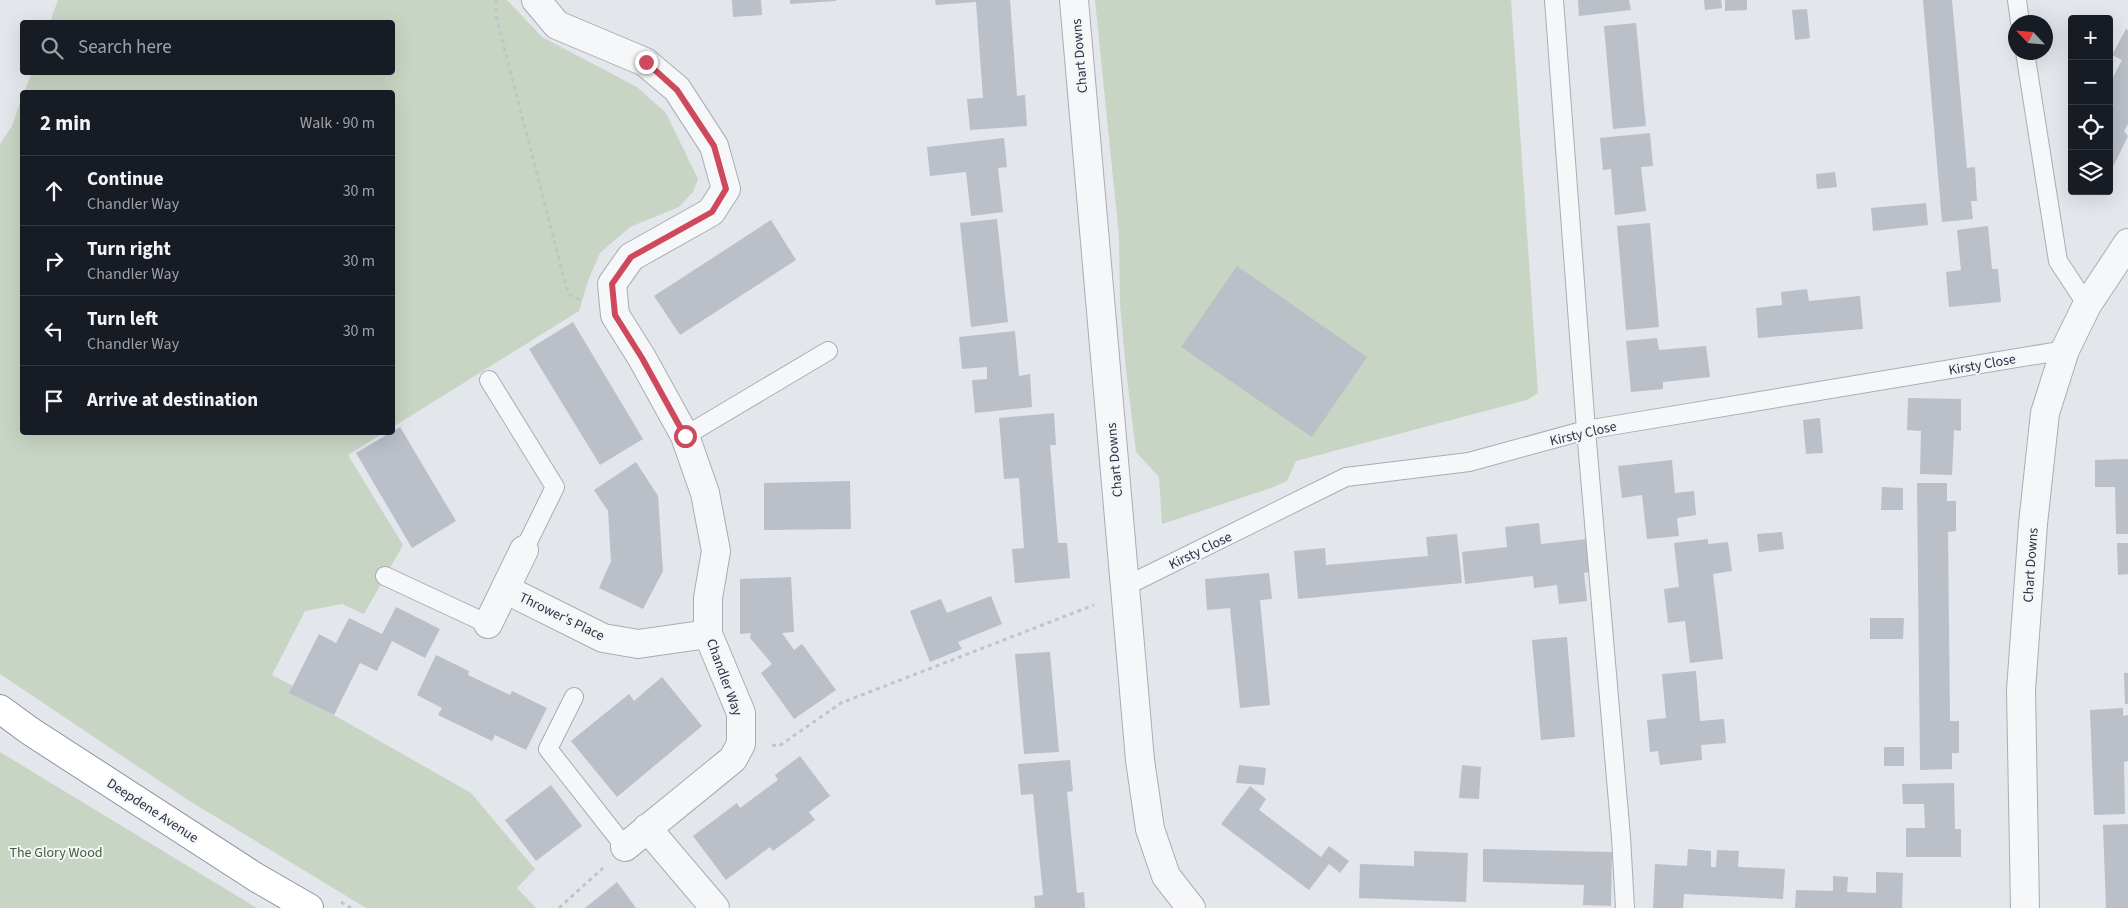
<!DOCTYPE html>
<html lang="en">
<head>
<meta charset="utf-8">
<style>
  body { margin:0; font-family:"Source Sans 3",sans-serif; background:#242831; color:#f1f3f6 }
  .controls { position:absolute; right:15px; top:15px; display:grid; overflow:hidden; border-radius:5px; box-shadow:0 5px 20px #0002 }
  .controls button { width:45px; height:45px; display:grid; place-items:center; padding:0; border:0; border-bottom:1px solid #363941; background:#171b24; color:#f1f3f6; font:25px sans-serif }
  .compass { position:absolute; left:2008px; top:15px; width:45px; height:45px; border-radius:50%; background:#171b24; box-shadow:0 5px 20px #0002; rotate:296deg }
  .stop { position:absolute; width:15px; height:15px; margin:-11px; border:4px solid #cf495c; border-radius:50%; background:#fff }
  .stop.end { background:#cf495c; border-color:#fff; box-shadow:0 1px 5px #0008 }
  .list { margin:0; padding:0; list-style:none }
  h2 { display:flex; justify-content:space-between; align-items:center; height:65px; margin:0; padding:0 20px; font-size:21px }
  h2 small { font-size:16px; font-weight:400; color:#9ea1a6 }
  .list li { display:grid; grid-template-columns:32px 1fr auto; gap:15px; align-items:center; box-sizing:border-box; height:70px; padding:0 20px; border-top:1px solid #363941 }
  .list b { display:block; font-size:19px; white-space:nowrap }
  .list p { margin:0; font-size:16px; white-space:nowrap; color:#9ea1a6 }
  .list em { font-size:16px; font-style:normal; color:#9ea1a6 }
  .icon { flex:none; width:28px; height:28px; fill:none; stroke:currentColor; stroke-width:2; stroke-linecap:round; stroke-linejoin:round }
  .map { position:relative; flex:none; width:2128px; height:908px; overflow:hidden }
  .search { position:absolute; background:#171b24; box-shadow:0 5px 20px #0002; left:20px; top:20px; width:375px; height:55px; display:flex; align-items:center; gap:12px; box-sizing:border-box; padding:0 18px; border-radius:5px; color:#9ea1a6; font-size:19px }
  .panel { position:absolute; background:#171b24; box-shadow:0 5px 20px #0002; left:20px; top:90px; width:375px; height:345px; border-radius:5px }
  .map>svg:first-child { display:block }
  .green { fill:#c8d5c4 }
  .building { fill:#babfc8 }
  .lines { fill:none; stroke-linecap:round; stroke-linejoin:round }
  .service-casing { stroke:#a8adb5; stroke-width:20 }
  .minor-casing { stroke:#a8adb5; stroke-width:30 }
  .trunk-casing { stroke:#8a93a2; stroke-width:30 }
  .path { stroke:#c1c4ca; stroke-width:3; stroke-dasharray:4 4; stroke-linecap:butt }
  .service { stroke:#f6f7f9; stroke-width:18 }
  .minor { stroke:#f6f7f9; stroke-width:28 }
  .trunk { stroke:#fff; stroke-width:28 }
  .route { stroke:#cf495c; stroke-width:6 }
  .labels { text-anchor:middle; stroke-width:4; stroke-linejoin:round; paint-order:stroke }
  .street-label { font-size:14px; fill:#2a3343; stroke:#f3f5f8 }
  .park-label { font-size:14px; fill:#3f5f38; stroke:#f3f5f8 }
</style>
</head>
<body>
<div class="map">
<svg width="2128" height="908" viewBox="0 0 2128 908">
  <rect width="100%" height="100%" fill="#e3e6eb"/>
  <path class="green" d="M58 0H507L542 37 637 87 666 113 698 179 693 192 679 207 630 227 600 253 588 281 579 311 393 427 392 92H24L32 73 392 72V22H50Z
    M1095 0H1511L1538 393 1527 400 1296 461 1287 481 1271 488 1162 524 1159 477 1136 452 1126 370 1120 305 1119 237Z
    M22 97V432L383 433 348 455 403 545 364 614 342 604 305 611 272 675 293 686 290 693 334 715 471 793 535 869 517 888 536 908H366L188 800 0 674V144L12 126Z
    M0 752 257 908H0Z"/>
  <path class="building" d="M732 0H761L762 15 733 17Z
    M790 0H836V1L790 4Z
    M935 0H1010L1017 96 1025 95 1027 126 970 130 967 99 983 98 976 2 936 5Z
    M1578 0H1629L1631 10 1579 16Z
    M1704 0H1721L1722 8 1705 10Z
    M1725 0H1747V10L1725 11Z
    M1923 0H1952L1967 168 1975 167 1977 201H1971L1973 219 1942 222Z
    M1807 9 1810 38 1795 40 1792 10Z
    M1636 23 1646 126 1613 129 1604 26Z
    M2126 29 2128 30V124L2124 131 2128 136 2114 165 2109 163V85L2122 60 2112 55Z
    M1650 133 1653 166 1641 167 1646 211 1615 215 1611 169 1603 170 1600 138Z
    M1004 138 1007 167 998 168 1003 212 971 216 966 172 930 176 927 147Z
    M1835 172 1837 187 1817 189 1816 174Z
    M1926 203 1928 225 1873 231 1871 208Z
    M997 219 1008 322 971 327 960 223Z
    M771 220 796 260 680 335 654 296Z
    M1650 223 1659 327 1626 330 1617 226Z
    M1988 226 1992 269H1998L2001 302 1949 307 1946 272 1961 270 1957 230Z
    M1237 266 1367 357 1312 437 1181 347Z
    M1807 289 1809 301 1860 296 1863 329 1758 338 1756 308 1782 305 1781 292Z
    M573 322 643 439 600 465 529 349Z
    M1015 331 1019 376 1030 374 1032 407 975 413 972 380 987 379V367L962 369 959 337Z
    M1657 338 1659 350 1706 346 1710 377 1663 382V389L1631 392 1626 341Z
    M1908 398 1961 399V431L1954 430 1952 475 1920 474 1921 431 1907 430Z
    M1054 413 1056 445H1050L1058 543H1067L1070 578 1015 583 1012 549 1024 548 1019 478 1004 479 999 418Z
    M1820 418 1823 453 1806 454 1803 420Z
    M400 427 456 521 412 548 356 453Z
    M2128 459V534H2116L2115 487H2095V460Z
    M1672 460 1675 493 1694 491 1696 515 1677 518 1679 536 1647 539 1642 495 1622 498 1618 466Z
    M636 462 658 496 663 571 643 609 599 588 611 561 608 511 594 490Z
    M850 481 851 529 764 530V483Z
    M1917 483H1947V501H1956V531L1948 532 1950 721H1959V753H1952V769L1920 770Z
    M1882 487 1903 488V510H1881Z
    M1539 523 1541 544 1587 539 1591 571 1584 573 1587 601 1559 604 1557 585 1534 588 1533 576 1465 584 1462 552 1507 547 1505 527Z
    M1782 532 1784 549 1759 552 1757 534Z
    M1457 534 1462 583 1298 599 1294 551 1325 548 1326 565 1428 556 1426 537Z
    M1708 539V544L1728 542 1732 571 1713 574 1723 659 1690 663 1685 621 1668 623 1664 589 1679 587 1674 543Z
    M2117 543H2128V574L2118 575Z
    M1269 573 1272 599 1260 600 1270 705 1240 708 1230 608 1207 610 1205 579Z
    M791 577 794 632 782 633 794 650 802 644 836 690 794 719 761 673 772 664 750 638 751 633 740 634V579Z
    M991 596 1002 624 958 642 962 649 930 662 910 611 941 599 947 613Z
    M396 607 440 629 425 658 392 641 377 671 360 663 334 715 289 693 319 634 336 643 349 618 382 634Z
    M1870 618H1904L1903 639H1870Z
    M1567 637 1575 737 1541 740 1532 640Z
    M1050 652 1059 752 1024 754 1015 654Z
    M436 655 469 671 468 675 510 695 512 691 547 708 526 750 495 735 492 741 438 715 442 708 417 695Z
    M1696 671 1700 721 1724 719 1726 743 1701 745 1702 760 1660 765 1658 751 1650 752 1647 720 1666 718 1662 674Z
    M2124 673H2128V704H2125Z
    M662 677 702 726 617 797 571 741 629 694 634 701Z
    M2123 708V716L2128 715V761L2124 762 2125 814 2094 815 2090 710Z
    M1884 747H1904V766H1884Z
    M800 756 830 796 809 812 815 820 773 851 770 847 726 880 693 836 737 803 740 808 778 780 775 775Z
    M1070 760 1073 791 1067 792 1077 893 1084 892 1085 908H1035L1034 896 1043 895 1033 794 1021 795 1018 764Z
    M1239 765 1266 768 1264 785 1236 783Z
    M1462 765 1481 767 1479 799 1459 798Z
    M1954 783 1955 829H1961V857H1906V828H1925L1924 804H1903L1902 784Z
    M551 785 582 826 536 861 505 820Z
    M1250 786 1266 799 1259 810 1321 857 1329 846 1349 861 1340 873 1329 864 1309 890 1221 824Z
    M2128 824V908H2106L2103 825Z
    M1483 849 1612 852 1611 906 1583 905 1584 885 1483 882Z
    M1688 849 1711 851V867H1716L1717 850 1739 851 1738 867 1785 869 1783 899 1684 894 1683 908H1653L1655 864 1687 866Z
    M1414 851 1468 853 1466 902 1359 898 1360 864 1414 866Z
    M1876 872 1903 873 1902 908H1795L1796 890 1833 891V876L1848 877 1847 892 1876 893Z
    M617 882 636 908H585Z"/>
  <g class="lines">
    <defs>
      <path id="service" d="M1554 0 1586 430 1621 837 1625 908
        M2017 0 2020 22
        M2025 52 2058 261 2087 305
        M489 380 555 487 524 550
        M685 436 828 351
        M385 576 488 624
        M1124 587 1346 477 1469 462 1586 430 2065 350
        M574 697 548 749 625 847"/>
      <path id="minor" d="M536 0 557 25 645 62 677 89 714 146 726 189 711 212 631 257 612 284 615 315 642 358 685 436 705 493 716 551 708 598V634L741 713V744L733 759 625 847
        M1074 0 1140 760 1150 829 1166 876 1191 908
        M505 589 524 550
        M488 624 505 589 603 638 638 644 708 634
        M647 828 715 908
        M2025 908 2021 690 2033 524 2045 413 2065 350 2087 305 2128 243"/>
      <path id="trunk" d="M0 709 30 731 257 878 309 908"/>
    </defs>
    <use href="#service" class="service-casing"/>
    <use href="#minor" class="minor-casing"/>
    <use href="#trunk" class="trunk-casing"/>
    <path class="path" d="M496 0V16L568 294 583 301
      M772 745 779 746 841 703 1094 605
      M341 902 351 908
      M559 908 603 868"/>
    <use href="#service" class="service"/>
    <use href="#minor" class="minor"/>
    <use href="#trunk" class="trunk"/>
  </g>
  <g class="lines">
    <path class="route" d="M646 62 677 90 714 146 726 189 712 212 631 257 612 284 615 315 642 358 685 436"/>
  </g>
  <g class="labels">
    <g class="street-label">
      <text transform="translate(1079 56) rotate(-95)" y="5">Chart Downs</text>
      <text transform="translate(1982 364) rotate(-10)" y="5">Kirsty Close</text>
      <text transform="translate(1583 433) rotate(-13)" y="5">Kirsty Close</text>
      <text transform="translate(1114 460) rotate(-95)" y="5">Chart Downs</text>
      <text transform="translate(1200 550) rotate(-26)" y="5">Kirsty Close</text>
      <text transform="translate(2030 565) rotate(-86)" y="5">Chart Downs</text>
      <text transform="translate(562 616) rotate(26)" y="5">Thrower's Place</text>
      <text transform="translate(725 677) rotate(70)" y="5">Chandler Way</text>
      <text transform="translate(153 810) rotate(33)" y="5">Deepdene Avenue</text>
    </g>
    <g class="park-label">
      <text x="56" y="857">The Glory Wood</text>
    </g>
  </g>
</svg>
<div class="controls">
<button>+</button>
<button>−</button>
<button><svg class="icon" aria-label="locate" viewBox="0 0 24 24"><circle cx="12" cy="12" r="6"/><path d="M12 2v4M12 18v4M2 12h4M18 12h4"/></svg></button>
<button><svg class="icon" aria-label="layers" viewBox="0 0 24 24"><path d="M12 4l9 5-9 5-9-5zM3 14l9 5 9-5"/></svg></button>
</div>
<svg class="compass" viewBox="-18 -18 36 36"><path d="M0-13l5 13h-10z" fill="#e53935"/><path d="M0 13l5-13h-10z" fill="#9ea1a6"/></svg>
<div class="stop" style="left:685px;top:436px"></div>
<div class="stop end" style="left:646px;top:62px"></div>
<div class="search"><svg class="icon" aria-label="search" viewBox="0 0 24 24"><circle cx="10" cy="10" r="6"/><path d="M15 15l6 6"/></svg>Search here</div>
<section class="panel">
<h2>2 min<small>Walk · 90 m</small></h2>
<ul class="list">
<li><svg class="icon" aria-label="ahead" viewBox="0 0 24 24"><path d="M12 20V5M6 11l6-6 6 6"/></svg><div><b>Continue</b><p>Chandler Way</p></div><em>30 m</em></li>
<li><svg class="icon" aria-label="right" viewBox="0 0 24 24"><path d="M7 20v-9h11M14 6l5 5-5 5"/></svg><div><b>Turn right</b><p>Chandler Way</p></div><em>30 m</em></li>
<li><svg class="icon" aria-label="left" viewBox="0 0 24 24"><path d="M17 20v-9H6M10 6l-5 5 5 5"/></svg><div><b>Turn left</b><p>Chandler Way</p></div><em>30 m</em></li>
<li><svg class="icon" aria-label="arrive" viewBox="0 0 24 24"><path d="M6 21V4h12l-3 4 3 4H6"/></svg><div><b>Arrive at destination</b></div></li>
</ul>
</section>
</div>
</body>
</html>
